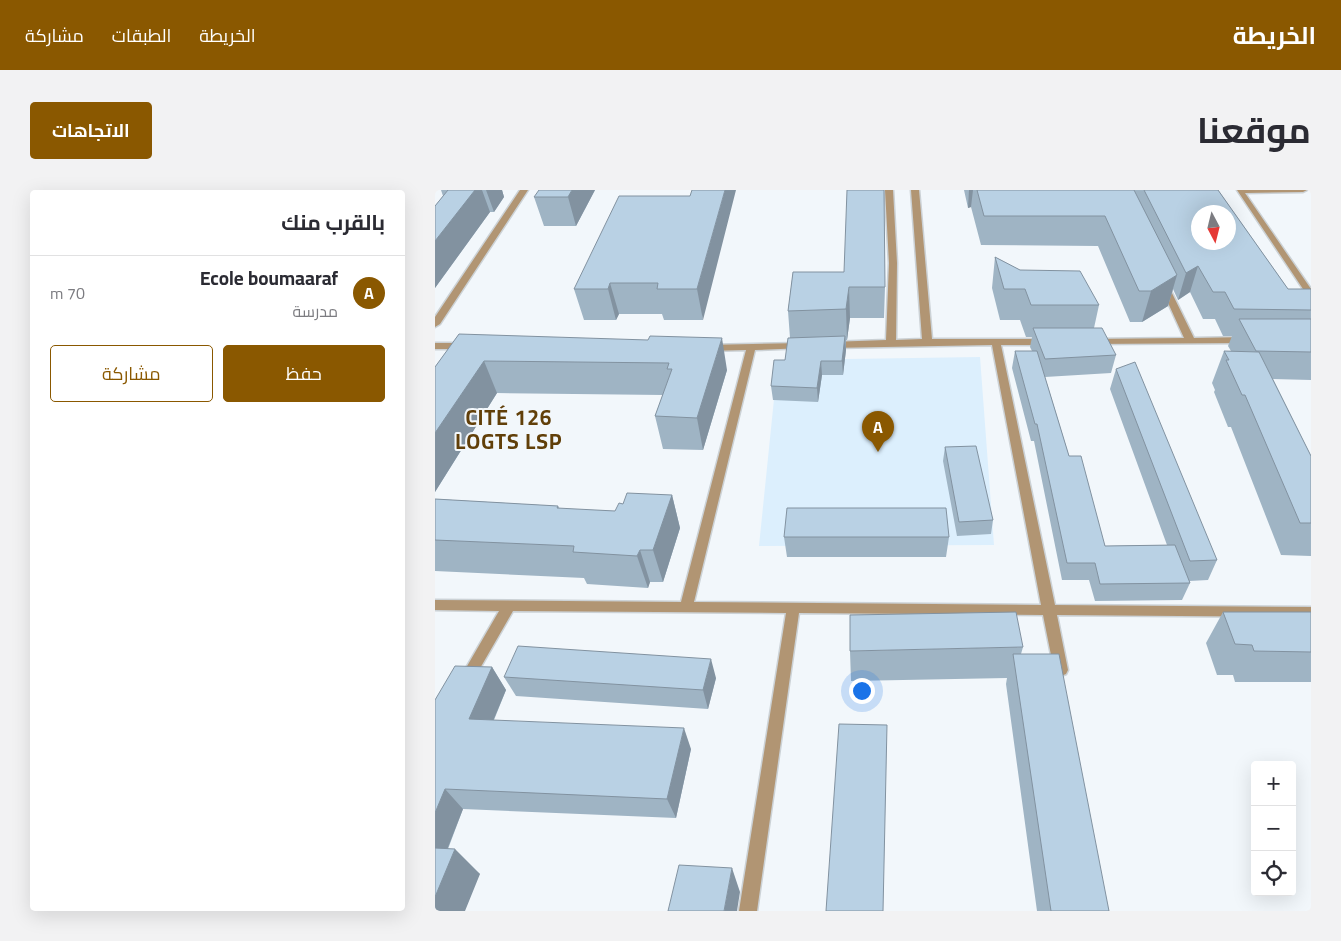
<!DOCTYPE html>
<html lang="ar">
<head>
<meta charset="utf-8">
<style>
  body { margin:0; font-family:Georgia,Cairo,serif; background:#f2f2f3; color:#2b2b33; direction:rtl }
  .controls { position:absolute; right:15px; bottom:15px; display:grid; overflow:hidden; border-radius:5px; box-shadow:0 5px 20px #0002 }
  .controls button { width:45px; height:45px; display:grid; place-items:center; padding:0; border:0; border-bottom:1px solid #e1e1e2; background:#fff; color:#2b2b33; font:25px sans-serif }
  .compass { position:absolute; left:756px; top:15px; width:45px; height:45px; border-radius:50%; background:#fff; box-shadow:0 5px 20px #0002; rotate:173deg }
  .you { position:absolute; left:426px; top:500px; width:18px; height:18px; margin:-12px; border:4px solid #fff; border-radius:50%; background:#1a73e8; box-shadow:0 0 0 8px #1a73e833 }
  .badge { display:grid; place-items:center; width:32px; height:32px; border-radius:50%; background:#8a5800; color:#fff; font-size:16px; font-weight:700 }
  .pin { position:absolute; translate:-50% -41px; filter:drop-shadow(0 1px 2px #0008) }
  .pin::after { content:''; position:absolute; top:26px; width:18px; height:15px; background:inherit; clip-path:polygon(0 0,100% 0,50% 100%) }
  .list { margin:0; padding:0; list-style:none }
  h2 { display:flex; justify-content:space-between; align-items:center; height:65px; margin:0; padding:0 20px; font-size:21px }
  h2 small { font-size:16px; font-weight:400; color:#7c7c81 }
  .list li { display:grid; grid-template-columns:32px 1fr auto; gap:15px; align-items:center; box-sizing:border-box; height:75px; padding:0 20px; border-top:1px solid #e1e1e2 }
  .list b { display:block; font-size:19px; white-space:nowrap }
  .list p { margin:0; font-size:16px; white-space:nowrap; color:#7c7c81 }
  .list em { font-size:16px; font-style:normal; color:#7c7c81 }
  .actions { display:flex; gap:10px; padding:15px 20px }
  .actions a { flex:1; padding:11px 0; border:1px solid #8a5800; border-radius:5px; text-align:center; font-size:18px; color:#8a5800 }
  .actions .main { background:#8a5800; color:#fff }
  .icon { flex:none; width:28px; height:28px; fill:none; stroke:currentColor; stroke-width:2; stroke-linecap:round; stroke-linejoin:round }
  .map { position:relative; flex:none; width:876px; height:721px; overflow:hidden; direction:ltr; border-radius:5px }
  header { display:flex; align-items:center; gap:30px; box-sizing:border-box; height:70px; padding:0 25px; background:#8a5800; color:#fff }
  header strong { font-size:24px }
  nav { display:flex; gap:28px; margin-inline-start:auto; font-size:18px }
  .intro { display:flex; align-items:center; justify-content:space-between; box-sizing:border-box; height:120px; padding:0 30px }
  h1 { margin:0; font-size:35px }
  .button { padding:12px 22px; border-radius:5px; background:#8a5800; color:#fff; font-size:18px; font-weight:700 }
  main { display:flex; gap:30px; padding:0 30px }
  aside { flex:1; background:#fff; border-radius:5px; box-shadow:0 5px 20px #0002 }
  .map>svg:first-child { display:block }
  .built { fill:#dceffd }
  .lines { fill:none; stroke-linecap:round; stroke-linejoin:round }
  .minor-casing { stroke:#ccd2d6; stroke-width:3 }
  .minor { fill:#b19573; fill-rule:evenodd }
  .wall { fill:#9fb4c4 }
  .shaded-wall { fill:#8292a0 }
  .building { fill:#b9d1e4; stroke:#8292a0; fill-rule:evenodd }
  .labels { text-anchor:middle; stroke-width:4; stroke-linejoin:round; paint-order:stroke }
  .district-label { font-size:21px; font-weight:bold; letter-spacing:1px; fill:#613f09; stroke:#f2f7fb }
</style>
</head>
<body>
<header>
<strong>الخريطة</strong>
<nav><a>الخريطة</a><a>الطبقات</a><a>مشاركة</a></nav>
</header>
<div class="intro"><h1>موقعنا</h1><a class="button">الاتجاهات</a></div>
<main>
<div class="map">
<svg width="876" height="721" viewBox="0 0 876 721">
  <rect width="100%" height="100%" fill="#f2f7fb"/>
  <path class="built" d="M545 167 559 355 324 356 343 170Z"/>
  <g class="lines">
    <defs>
      <path id="minor" d="M85 0H93L5 134 0 137V127Z
        M450 0H458L462 73 461 150 487 149 476 0H484L497 149H612L617 152 612 155H566L620 415 876 417V427L622 425 633 480 631 484 626 486 621 484 619 480 608 425 364 423 322 721H304L351 423 78 421 36 494 31 496 26 494 24 490 64 421 0 420V410L246 412 311 160 272 161 267 158 272 155 367 153 372 156 370 158 320 160 259 412 606 415 557 155 395 158 390 155 395 152 451 150 454 73Z
        M802 0H872L868 2 810 3 876 99V108L872 105Z
        M728 90 732 93 759 148 812 147 817 150 812 153 654 154 652 152 657 149 749 148 724 93Z
        M0 153H32L37 156 32 159H0Z"/>
    </defs>
    <use href="#minor" class="minor-casing"/>
    <use href="#minor" class="minor"/>
  </g>
  <path class="wall" d="M6 0H67L69 7 59 22H55L0 98V16L8 6Z
    M160 0 141 36H109L99 7Z
    M529 0H783L853 99H876V190L838 189 876 266V366L846 365 796 237H793L779 202 780 200 777 193 789 161H796L793 156 797 146H788L780 129H768L755 102 743 110 738 99 733 116 707 132H695L663 56 546 55 536 17 533 18Z
    M255 6 268 130H229L227 124H184L181 130H149L139 99Z
    M560 67 585 80 664 115 659 138 681 165 676 183 610 187 634 266 670 356 732 355 675 199 681 179 782 370 773 390 754 391 755 393 747 410 660 411 654 390H627L599 251H596L577 178 580 161H597L595 157 597 147H591L585 130H565L557 98Z
    M358 82 450 97 449 128H415L412 150H411V160L408 185H387L383 212 338 210 336 196 350 170 355 148 353 121Z
    M24 144 292 180 268 260 228 259 220 226 228 205 62 203 0 302V177Z
    M510 257 558 330 556 344 522 346 508 271Z
    M237 305 245 338 228 392H215L213 398 152 394 149 388 0 381V309L123 316 125 319 180 321 188 314Z
    M349 347H514L511 367H352Z
    M788 422H876V492H800L798 485H782L771 453Z
    M588 457 586 464 674 721H602L571 494 572 488 416 491 415 461Z
    M57 477 71 500 59 530 256 559 241 628 28 619 13 659 45 684 0 721V510Z
    M69 487 281 488 273 519 81 506Z"/>
  <path class="shaded-wall" d="M40 0H47L55 22 0 98V51Z
    M51 0H67L69 7 59 22Z
    M137 0H160L141 36 133 7Z
    M290 0H301L268 130 262 99Z
    M534 0H538L536 17 533 18Z
    M763 76 755 102 743 110 751 83Z
    M742 85 733 116 707 132 716 101Z
    M175 93 184 124 181 130 173 99Z
    M414 97 415 128 412 150 411 119Z
    M410 146 411 160 408 185 407 171Z
    M287 148 292 180 268 260 262 228Z
    M49 171 62 203 0 302V243Z
    M386 171 387 185 383 212 382 198Z
    M237 305 245 338 228 392 218 360Z
    M205 360 215 392 213 398 202 366Z
    M276 469 281 488 273 519 268 500Z
    M57 477 71 500 50 550 34 529Z
    M249 538 256 559 241 628 232 609Z
    M10 599 28 619 6 675 0 669V623Z
    M20 659 45 684 30 721H0V707Z
    M297 678 305 702 302 721H289Z"/>
  <path class="building" d="M13 0H40L0 51V16Z
    M104 0H137L133 7H99Z
    M257 0H290L262 99H222L223 93H175L173 99H139L184 6H255Z
    M412 0H449L450 97H414L411 119 353 121 358 82H409Z
    M542 0H699L742 85 716 101H704L670 26H549Z
    M709 0H783L853 99H876V120L799 119 790 102H778L763 76 751 83ZM764 22H794V52H764Z
    M560 67 585 80 645 81 664 115H596L590 99H569Z
    M804 129H876V162L821 161Z
    M598 138H667L681 165 610 169Z
    M24 144 213 150 215 146 287 148 262 228 220 226 237 179H232L234 173 49 171 0 243V177Z
    M410 146 407 171H386L382 198 336 196 339 170H350L353 148Z
    M580 161H602L634 266H646L670 356 740 355 755 393 665 394 660 373H632L602 234H600Z
    M789 161 824 162 876 266V333H865L810 205H807L791 170H794Z
    M700 172 782 370 755 371 681 179Z
    M541 256 558 330 524 332 510 257Z
    M192 303 237 305 218 360H205L202 366 138 362 139 356 0 350V309L123 316 122 318 180 321 184 313 188 314Z
    M352 318H511L514 347H349Z
    M581 422 588 457 415 461V425Z
    M788 422H876V462L819 461 817 455 800 454Z
    M83 456 276 469 268 500 69 487Z
    M578 464H624L674 721H616Z
    M20 476 57 477 34 529 249 538 232 609 10 599 0 623V510Z
    M404 534 452 535 448 721H391Z
    M0 658 20 659 0 707Z
    M244 675 297 678 289 721H233Z"/>
  <g class="labels">
    <g class="district-label">
      <text x="74" y="235">CITÉ 126<tspan x="74" dy="24">LOGTS LSP</tspan></text>
    </g>
  </g>
</svg>
<div class="controls">
<button>+</button>
<button>−</button>
<button><svg class="icon" aria-label="locate" viewBox="0 0 24 24"><circle cx="12" cy="12" r="6"/><path d="M12 2v4M12 18v4M2 12h4M18 12h4"/></svg></button>
</div>
<svg class="compass" viewBox="-18 -18 36 36"><path d="M0-13l5 13h-10z" fill="#e53935"/><path d="M0 13l5-13h-10z" fill="#7c7c81"/></svg>
<div class="you"></div>
<div class="pin badge" style="left:443px;top:262px">A</div>
</div>
<aside>
<h2>بالقرب منك<small></small></h2>
<ul class="list">
<li><span class="badge">A</span><div><b>Ecole boumaaraf</b><p>مدرسة</p></div><em>70 m</em></li>
</ul>
<div class="actions"><a class="main">حفظ</a><a>مشاركة</a></div>
</aside>
</main>
</body>
</html>
